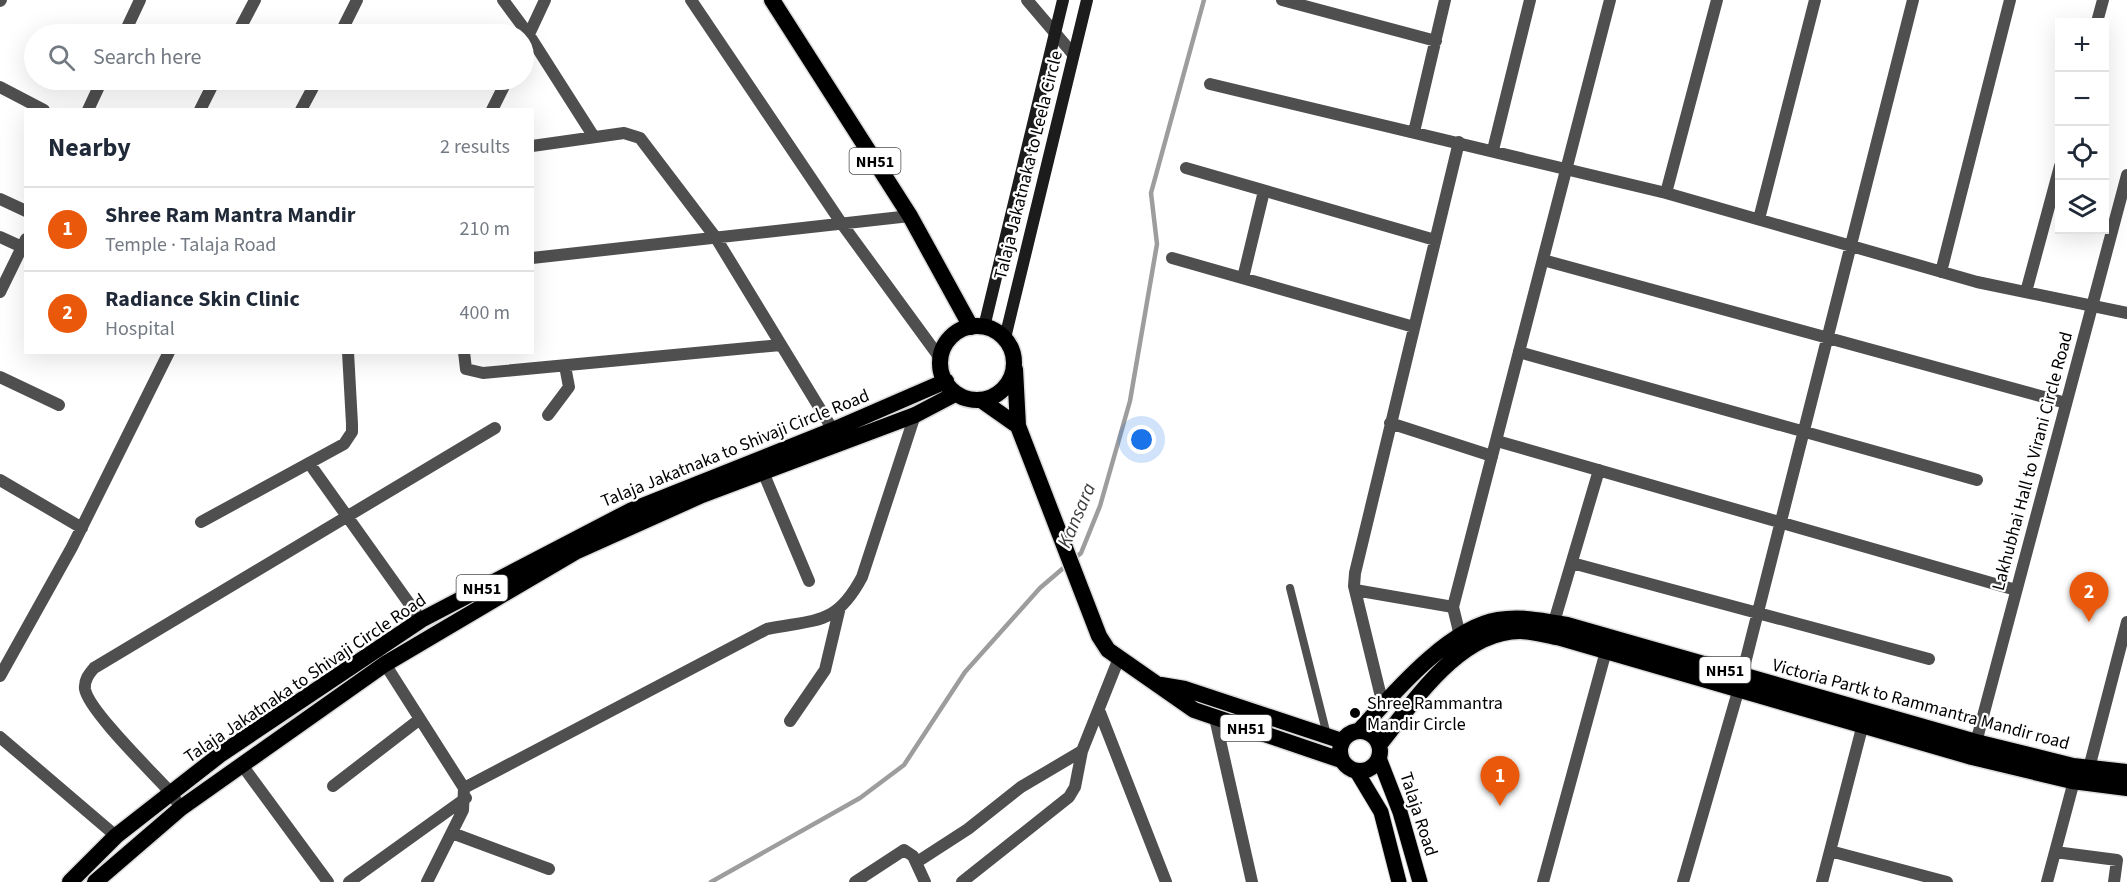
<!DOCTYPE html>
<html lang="en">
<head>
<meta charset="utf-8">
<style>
  body { margin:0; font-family:"Source Sans 3",sans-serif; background:#f2f2f3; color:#1f2937 }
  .controls { position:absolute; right:18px; top:18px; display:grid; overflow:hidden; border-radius:0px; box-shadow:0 6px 24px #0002 }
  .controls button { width:54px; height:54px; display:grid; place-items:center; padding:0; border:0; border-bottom:2px solid #e0e1e3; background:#fff; color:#1f2937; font:30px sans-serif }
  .you { position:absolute; left:1142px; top:440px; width:21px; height:21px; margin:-15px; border:4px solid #fff; border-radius:50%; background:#1a73e8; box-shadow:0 0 0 9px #1a73e833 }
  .badge { display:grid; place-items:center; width:39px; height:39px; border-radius:50%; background:#ea580c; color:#fff; font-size:20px; font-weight:700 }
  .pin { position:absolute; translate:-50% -50px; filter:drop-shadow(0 2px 3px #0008) }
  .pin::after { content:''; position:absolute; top:32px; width:21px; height:18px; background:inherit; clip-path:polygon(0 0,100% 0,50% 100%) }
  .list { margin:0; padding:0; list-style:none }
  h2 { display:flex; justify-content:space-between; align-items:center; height:78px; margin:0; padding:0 24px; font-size:26px }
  h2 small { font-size:20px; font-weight:400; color:#747a83 }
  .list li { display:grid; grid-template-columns:39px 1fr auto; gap:18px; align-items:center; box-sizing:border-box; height:84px; padding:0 24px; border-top:2px solid #e0e1e3 }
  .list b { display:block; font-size:22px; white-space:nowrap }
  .list p { margin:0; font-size:20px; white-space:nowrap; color:#747a83 }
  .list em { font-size:20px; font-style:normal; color:#747a83 }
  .icon { flex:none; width:33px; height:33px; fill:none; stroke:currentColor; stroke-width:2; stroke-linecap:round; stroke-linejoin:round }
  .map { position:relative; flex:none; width:2127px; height:882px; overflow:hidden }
  .search { position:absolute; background:#fff; box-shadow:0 6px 24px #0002; left:24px; top:24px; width:510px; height:66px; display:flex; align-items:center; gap:15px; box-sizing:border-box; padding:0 21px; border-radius:33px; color:#747a83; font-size:22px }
  .panel { position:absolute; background:#fff; box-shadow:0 6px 24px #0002; left:24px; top:108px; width:510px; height:246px; border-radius:0px }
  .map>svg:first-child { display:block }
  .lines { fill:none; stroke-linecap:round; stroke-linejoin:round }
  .stream { stroke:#9d9d9d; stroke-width:4.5 }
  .primary-casing { stroke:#dbdbdb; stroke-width:17 }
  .trunk-casing { stroke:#dbdbdb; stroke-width:19 }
  .service { stroke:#4f4f4f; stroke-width:8 }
  .minor { stroke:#4f4f4f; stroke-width:12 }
  .tertiary { stroke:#4f4f4f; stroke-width:12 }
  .secondary { stroke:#1c1c1c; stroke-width:12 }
  .primary { stroke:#000; stroke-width:15 }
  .trunk { stroke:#000; stroke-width:16 }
  .poi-dot { fill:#000; stroke:#fff; stroke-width:2 }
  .labels { text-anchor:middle; stroke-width:4.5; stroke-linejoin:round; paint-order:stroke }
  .shield { fill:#fff; stroke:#4c4c4c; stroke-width:1.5 }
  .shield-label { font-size:16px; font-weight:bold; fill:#000 }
  .street-label { font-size:18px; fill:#000; stroke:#fff }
  .poi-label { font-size:18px; fill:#000; stroke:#fff; text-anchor:start }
  .water-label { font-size:20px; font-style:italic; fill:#3e3e3e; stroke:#fff }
</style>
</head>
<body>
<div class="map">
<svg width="2127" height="882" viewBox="0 0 2127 882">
  <rect width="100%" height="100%" fill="#fff"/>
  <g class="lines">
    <path class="stream" d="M1074 559 1081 553 1100 506 1130 401 1157 244 1151 193 1204 0
      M711 882 860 798 904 765 965 672 1040 588 1068 564"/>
    <defs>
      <path id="primary" d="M1379 758 1400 812 1420 882
        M1357 772 1381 812 1399 882"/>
      <path id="trunk" d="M772 0 910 216 971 327
        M940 363a37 37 0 1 1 74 0a37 37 0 1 1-74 0Z
        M1015 369 1018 426 1099 636 1108 650 1194 710 1341 760
        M981 400 1018 426
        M1161 685 1185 689 1342 741
        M1340 751a20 20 0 1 1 40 0a20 20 0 1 1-40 0Z
        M1359 731C1392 695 1448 628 1498 620 1522 616 1544 621 1567 625L1976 742 2073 766 2127 772
        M1379 745C1413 703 1459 631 1520 631 1533 631 1548 636 1561 638L1972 757 2072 781 2127 788
        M70 882 116 836 221 754 421 620 630 511 833 430 946 381
        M95 882 181 808 385 664 575 552 702 495 915 415 955 394"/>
    </defs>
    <use href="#primary" class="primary-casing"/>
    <use href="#trunk" class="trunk-casing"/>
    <path class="service" d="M1290 588 1327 735"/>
    <path class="minor" d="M503 0 529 35 594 137
      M691 0 842 224 940 358
      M1027 0 1073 54
      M1282 0 1436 41
      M0 1 1 0
      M2097 22 2103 0
      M124 34 140 0
      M237 34 255 0
      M340 34 357 0
      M524 45 545 0
      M1210 84 1666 193 1977 282 2127 313
      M0 87 44 110
      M88 110 102 80
      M200 110 215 80
      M301 110 317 80
      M492 110 507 80
      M1414 132 1445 0
      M532 146 624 133 640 138 716 238 833 430
      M1493 150 1530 0
      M1186 168 1435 240
      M1666 193 1717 0
      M0 199 26 211
      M1759 219 1815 0
      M0 237 22 247
      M532 258 910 216
      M1172 258 1414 327
      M1543 260 2066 403
      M1941 272 2010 0
      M1243 278 1264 191
      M0 292 26 239
      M2026 292 2060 166
      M464 352 466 369 483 373 781 345
      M1519 352 1977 480
      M0 377 59 405
      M548 415 569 387 565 366
      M1390 423 1492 456
      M1497 441 2016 590
      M309 463 421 620
      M763 472 809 581
      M0 480 82 528
      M201 522 344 444 352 432V424L348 352
      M1572 563 1929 659
      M1355 590 1453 607
      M1554 622 1599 470
      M385 664 464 788 463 810 427 882
      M1742 675 1913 0
      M0 676 72 547 169 352
      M1383 705 1354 586 1355 573 1459 142
      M1099 710 1166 882
      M1215 718 1252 882
      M790 721 825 670 839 611
      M0 737 116 836
      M242 765 328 882
      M2089 768 2127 622
      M333 786 420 719
      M464 788 767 629C816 619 836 626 862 577L915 415
      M181 808 171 793C154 774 88 710 85 689 84 680 89 674 94 668L495 428
      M452 833 549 869
      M1830 851 1947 882
      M2055 852 2117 860 2114 882
      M917 862 968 829 1021 787 1082 751 1119 658
      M349 882 466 798
      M855 882 904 850 913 856 925 882
      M962 882 1069 797 1075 787 1082 751
      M1543 882 1606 651
      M1683 882 1739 688
      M1822 882 1863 724
      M2047 882 2074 781"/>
    <path class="tertiary" d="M1462 644 1453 607 1610 0
      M1974 750 2127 175"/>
    <path class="secondary" d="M984 327 1063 0
      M1005 338 1087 0"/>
    <use href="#primary" class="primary"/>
    <use href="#trunk" class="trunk"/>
  </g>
  <circle class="poi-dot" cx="1355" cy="713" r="6"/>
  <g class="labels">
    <g class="shield">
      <rect x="849.5" y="148" width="51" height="26" rx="4.5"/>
      <rect x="456.5" y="575" width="51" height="26" rx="4.5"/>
      <rect x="1699.5" y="657" width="51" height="26" rx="4.5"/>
      <rect x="1220.5" y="715" width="51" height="26" rx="4.5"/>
    </g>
    <g class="shield-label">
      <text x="875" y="167">NH51</text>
      <text x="482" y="594">NH51</text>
      <text x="1725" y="676">NH51</text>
      <text x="1246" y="734">NH51</text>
    </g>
    <g class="street-label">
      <text transform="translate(1028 165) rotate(-76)" y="6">Talaja Jakatnaka to Leela Circle</text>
      <text transform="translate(735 448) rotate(-22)" y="6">Talaja Jakatnaka to Shivaji Circle Road</text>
      <text transform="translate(2032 461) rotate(-75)" y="6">Lakhubhai Hall to Virani Circle Road</text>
      <text transform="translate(305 678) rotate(-34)" y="6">Talaja Jakatnaka to Shivaji Circle Road</text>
      <text transform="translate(1921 704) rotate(15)" y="6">Victoria Partk to Rammantra Mandir road</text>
      <text transform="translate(1419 814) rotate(72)" y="6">Talaja Road</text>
    </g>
    <g class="poi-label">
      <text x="1367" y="709">Shree Rammantra<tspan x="1367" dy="21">Mandir Circle</tspan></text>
    </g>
    <g class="water-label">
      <text transform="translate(1076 515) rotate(-67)" y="7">Kansara</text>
    </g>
  </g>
</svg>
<div class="controls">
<button>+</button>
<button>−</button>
<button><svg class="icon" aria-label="locate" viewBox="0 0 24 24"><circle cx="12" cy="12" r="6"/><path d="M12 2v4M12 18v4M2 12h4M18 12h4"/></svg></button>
<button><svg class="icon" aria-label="layers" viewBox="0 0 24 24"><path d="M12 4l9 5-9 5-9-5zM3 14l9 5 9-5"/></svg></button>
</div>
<div class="you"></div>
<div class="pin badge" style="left:1500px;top:806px">1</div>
<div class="pin badge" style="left:2089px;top:622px">2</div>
<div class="search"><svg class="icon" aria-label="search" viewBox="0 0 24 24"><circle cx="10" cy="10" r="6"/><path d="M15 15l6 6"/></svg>Search here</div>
<section class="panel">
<h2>Nearby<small>2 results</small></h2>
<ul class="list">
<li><span class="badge">1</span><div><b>Shree Ram Mantra Mandir</b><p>Temple · Talaja Road</p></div><em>210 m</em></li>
<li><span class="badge">2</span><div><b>Radiance Skin Clinic</b><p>Hospital</p></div><em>400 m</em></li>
</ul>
</section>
</div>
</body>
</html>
